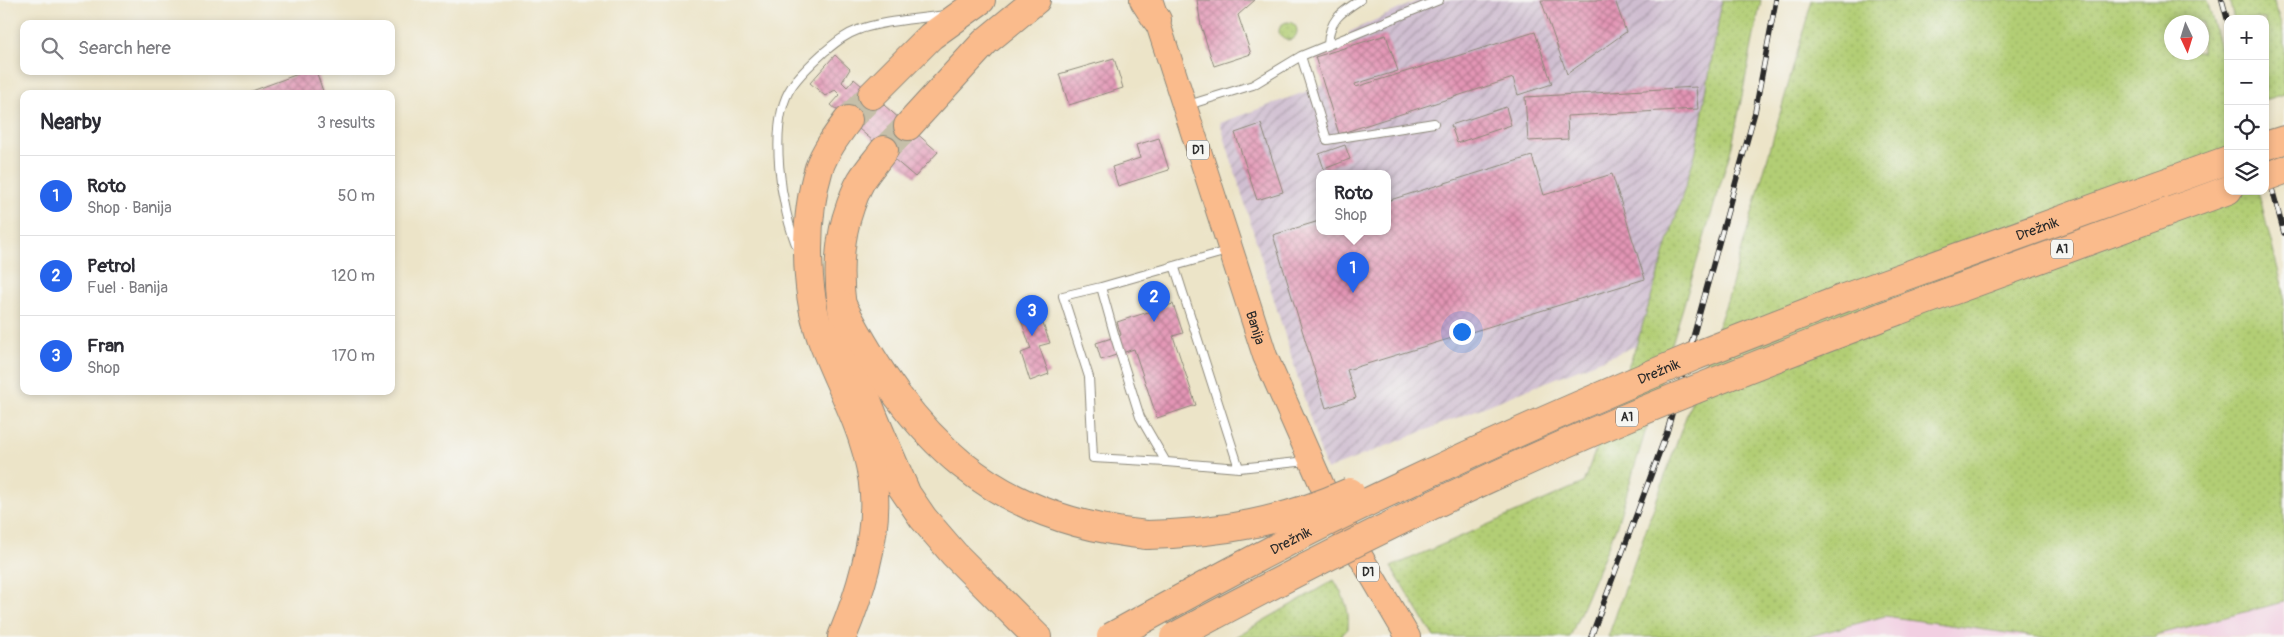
<!DOCTYPE html>
<html lang="en">
<head>
<meta charset="utf-8">
<style>
  body { margin:0; font-family:Pangolin,sans-serif; background:#f2f2f3; color:#2b2b33 }
  .controls { position:absolute; right:15px; top:15px; display:grid; overflow:hidden; border-radius:10px; box-shadow:0 2px 8px #0003 }
  .controls button { width:45px; height:45px; display:grid; place-items:center; padding:0; border:0; border-bottom:1px solid #e1e1e2; background:#fff; color:#2b2b33; font:25px sans-serif }
  .compass { position:absolute; left:2164px; top:15px; width:45px; height:45px; border-radius:50%; background:#fff; box-shadow:0 2px 8px #0003; rotate:176deg }
  .you { position:absolute; left:1461px; top:331px; width:18px; height:18px; margin:-12px; border:4px solid #fff; border-radius:50%; background:#1a73e8; box-shadow:0 0 0 8px #1a73e833 }
  .badge { display:grid; place-items:center; width:32px; height:32px; border-radius:50%; background:#2563eb; color:#fff; font-size:16px; font-weight:700 }
  .pin { position:absolute; translate:-50% -41px; filter:drop-shadow(0 1px 2px #0008) }
  .pin::after { content:''; position:absolute; top:26px; width:18px; height:15px; background:inherit; clip-path:polygon(0 0,100% 0,50% 100%) }
  .popup { position:absolute; left:1316px; top:170px; width:75px; height:65px; box-sizing:border-box; display:grid; place-content:center; border-radius:10px; background:#fff; filter:drop-shadow(0 1px 4px #0005); font-size:16px; white-space:nowrap; color:#7c7c81 }
  .popup b { font-size:19px; color:#2b2b33 }
  .popup::after { content:''; position:absolute; left:50%; top:100%; margin-left:-10px; border:10px solid transparent; border-top-color:#fff }
  .list { margin:0; padding:0; list-style:none }
  h2 { display:flex; justify-content:space-between; align-items:center; height:65px; margin:0; padding:0 20px; font-size:21px }
  h2 small { font-size:16px; font-weight:400; color:#7c7c81 }
  .list li { display:grid; grid-template-columns:32px 1fr auto; gap:15px; align-items:center; box-sizing:border-box; height:80px; padding:0 20px; border-top:1px solid #e1e1e2 }
  .list b { display:block; font-size:19px; white-space:nowrap }
  .list p { margin:0; font-size:16px; white-space:nowrap; color:#7c7c81 }
  .list em { font-size:16px; font-style:normal; color:#7c7c81 }
  .icon { flex:none; width:28px; height:28px; fill:none; stroke:currentColor; stroke-width:2; stroke-linecap:round; stroke-linejoin:round }
  .map { position:relative; flex:none; width:2284px; height:637px; overflow:hidden }
  .search { position:absolute; background:#fff; box-shadow:0 2px 8px #0003; left:20px; top:20px; width:375px; height:55px; display:flex; align-items:center; gap:12px; box-sizing:border-box; padding:0 18px; border-radius:10px; color:#7c7c81; font-size:19px }
  .panel { position:absolute; background:#fff; box-shadow:0 2px 8px #0003; left:20px; top:90px; width:375px; height:305px; border-radius:10px }
  .map>svg:first-child { display:block }
  .built { fill:#f2cfe2 }
  .industrial { fill:url(#industrial-furrows); fill-rule:evenodd }
  .grass { fill:url(#grass-dots); stroke:#6e7c50; fill-rule:evenodd }
  .building { fill:url(#building-cross-hatch) }
  .lines { fill:none; stroke-linecap:round; stroke-linejoin:round }
  .motorway-tunnel { stroke:#c5bfa9; stroke-width:28; stroke-dasharray:28 14; stroke-linecap:butt }
  .service-casing { stroke:#8c887a; stroke-width:10 }
  .primary-casing { stroke:#8c887a; stroke-width:26 }
  .motorway-casing { stroke:#8c887a; stroke-width:30 }
  .service { stroke:#fff; stroke-width:8 }
  .primary { stroke:#fabb8c; stroke-width:24 }
  .motorway { stroke:#fabb8c; stroke-width:28 }
  .rail-casing { stroke:#2b2b2b; stroke-width:5.5 }
  .rail { stroke:#f6f6f2; stroke-width:4; stroke-dasharray:11; stroke-linecap:butt }
  .motorway-bridge-casing { stroke:#8c887a; stroke-width:30; stroke-linecap:butt }
  .motorway-bridge { stroke:#fabb8c; stroke-width:28 }
  .labels { text-anchor:middle; stroke-width:4; stroke-linejoin:round; paint-order:stroke }
  .shield { fill:#f6f6f2; stroke:#686867; stroke-width:1 }
  .shield-label { font-size:12px; font-weight:bold; fill:#2b2b2b }
  .street-label { font-size:14px; fill:#2b2b2b; stroke:#f6f6f2 }
</style>
</head>
<body>
<div class="map">
<svg width="2284" height="637" viewBox="0 0 2284 637">
  <defs>
    <pattern id="industrial-furrows" width="10" height="10" patternUnits="userSpaceOnUse" patternTransform="scale(1.25)"><rect width="10" height="10" fill="#cfbdd0"/><path d="M-1 1l2-2M0 10L10 0M9 11l2-2" fill="none" stroke="#a89aa9"/></pattern>
    <pattern id="grass-dots" width="8" height="8" patternUnits="userSpaceOnUse" patternTransform="scale(1.25)"><rect width="8" height="8" fill="#b2ce74"/><path d="M2 2h.1M6 6h.1" fill="none" stroke="#99b165" stroke-width="1.8" stroke-linecap="round"/></pattern>
    <pattern id="building-cross-hatch" width="8" height="8" patternUnits="userSpaceOnUse" patternTransform="scale(1.25)"><rect width="8" height="8" fill="#e395b5"/><path d="M0 0l8 8M0 8l8-8" fill="none" stroke="#b87a93"/></pattern>
  </defs>
  <rect width="100%" height="100%" fill="#f6f6f2"/>
  <filter id="ink" filterUnits="userSpaceOnUse"><feTurbulence type="fractalNoise" baseFrequency=".02" numOctaves="2"/><feDisplacementMap in="SourceGraphic" scale="10" xChannelSelector="R" yChannelSelector="G"/><feConvolveMatrix kernelMatrix="1 2 1 2 8 2 1 2 1" color-interpolation-filters="sRGB"/></filter>
  <filter id="wash" filterUnits="userSpaceOnUse"><feTurbulence type="fractalNoise" baseFrequency=".0096" numOctaves="4" result="noise"/><feDisplacementMap in="SourceGraphic" scale="20" xChannelSelector="R" yChannelSelector="G"/><feGaussianBlur stdDeviation="1.12" result="paint"/><feColorMatrix in="noise" values="0 0 0 0 0 0 0 0 0 0 0 0 0 0 0 0 0 1.4 0 .05"/><feComposite in="paint" operator="in"/></filter>
  <g filter="url(#wash)">
    <rect width="100%" height="100%" fill="#ece4c8"/>
    <path class="built" d="M2284 602V637L2155 635Z
      M1885 616 2036 637H1807Z"/>
    <path class="industrial" d="M1419 0H1722L1696 151 1636 346 1326 470 1220 123 1324 85 1315 57 1352 46 1349 32ZM1319 174H1387V232H1319Z"/>
    <path class="grass" d="M1722 0H1761L1732 146 1617 525 1570 637H1434L1391 567 1583 483 1636 346 1696 151Z
      M1812 0H2207L2228 77V191H2258L2284 293V602L2156 635 2157 637H2036L1885 616 1807 637H1608L1729 295ZM2172 22H2202V52H2172Z
      M2229 0H2274L2284 35V94L2265 100V19H2234Z
      M1279 31a9 9 0 1 1 18 0a9 9 0 1 1-18 0Z
      M1334 580C1344 597 1350 608 1348 629L1340 637H1235Z"/>
    <g id="blocks">
      <path class="building" d="M1197 0H1255L1238 15 1251 54 1214 66 1201 26Z
        M1541 0H1615L1626 32 1567 74Z
        M1535 32 1552 84 1518 95 1513 78 1339 134 1315 57 1386 35 1398 71 1355 84 1356 87Z
        M835 55 850 69 842 82 847 87 854 79 938 152 915 177 831 105 840 95 835 90 825 96 810 83Z
        M1114 58 1123 88 1069 105 1059 74Z
        M306 71H316L324 94H244Z
        M1696 87 1698 109 1567 116 1568 139 1528 141 1525 97Z
        M1506 107 1511 125 1457 143 1451 125Z
        M1261 124 1283 192 1257 200 1235 133Z
        M1159 138 1169 170 1118 186 1112 167 1140 158 1136 145Z
        M1345 145 1350 159 1324 169 1319 154Z
        M1532 156 1544 195 1612 174 1645 279 1347 370 1356 398 1326 408 1273 235 1319 221V232H1387V201Z
        M1173 304 1183 333 1173 336 1196 405 1157 418 1134 349 1101 360 1096 343 1121 335 1117 322Z
        M1039 313 1050 343 1039 346 1049 374 1030 381 1021 353 1031 349 1021 320Z"/>
    </g>
  </g>
  <g filter="url(#ink)">
    <use href="#blocks" fill-opacity="0" stroke="#8c887a" stroke-width="1"/>
    <g class="lines">
      <path class="motorway-tunnel" d="M848 120 872 95
        M884 150 908 126"/>
      <defs>
        <path id="service" d="M1328 45C1329 20 1340 13 1360 0
          M1301 56 1327 140 1434 123
          M1188 105 1253 85 1301 56 1439 0
          M798 249C781 211 767 122 792 86 800 74 812 63 823 53 834 44 844 35 858 30 880 21 920 19 944 15
          M1227 251 1101 287 1115 337 1140 417 1166 462 1239 468 1308 461
          M1175 268 1239 468
          M1101 287 1063 296 1089 377 1093 458 1166 462"/>
        <g id="primary">
          <path id="s1" d="M1151 2 1265 356 1332 508 1408 637"/>
        </g>
        <g id="motorway">
          <path d="M1144 0 1157 20"/>
          <path d="M872 95 931 36 981 0"/>
          <path d="M908 126 985 42 1036 0"/>
          <path d="M2265 146 2284 140"/>
          <path d="M884 150C876 161 868 170 861 181 854 193 850 207 846 220 822 312 869 407 905 490"/>
          <path d="M842 305C912 439 991 520 1147 535"/>
          <path d="M1897 311 2228 190"/>
          <path id="s2" d="M1695 356 1844 298 2228 160"/>
          <path d="M895 477 923 518 954 554 1037 637"/>
          <path d="M842 637C859 596 877 539 874 494 871 439 840 388 821 337 804 288 804 217 819 168 825 151 837 135 848 120"/>
        </g>
      </defs>
      <use href="#service" class="service-casing"/>
      <use href="#primary" class="primary-casing"/>
      <use href="#motorway" class="motorway-casing"/>
      <use href="#service" class="service"/>
      <use href="#primary" class="primary"/>
      <use href="#motorway" class="motorway"/>
      <defs>
        <path id="rail" d="M2222 0 2228 22
          M2265 163 2284 233
          M1591 637 1667 432 1755 112 1776 0"/>
      </defs>
      <use href="#rail" class="rail-casing"/>
      <use href="#rail" class="rail"/>
      <defs>
        <g id="motorway-bridge">
          <path d="M2265 177 2284 170"/>
          <path d="M1147 535C1220 533 1283 522 1350 492"/>
          <path id="s3" d="M1111 637C1207 584 1304 531 1404 485 1500 439 1597 397 1695 356"/>
          <path d="M1174 637C1320 558 1469 484 1623 419 1713 381 1806 346 1897 311"/>
        </g>
      </defs>
      <use href="#motorway-bridge" class="motorway-bridge-casing"/>
      <use href="#motorway-bridge" class="motorway-bridge"/>
    </g>
  </g>
  <g class="labels">
    <g class="shield">
      <rect x="1187" y="140.5" width="22" height="19" rx="4"/>
      <rect x="2051" y="239.5" width="22" height="19" rx="4"/>
      <rect x="1616" y="407.5" width="22" height="19" rx="4"/>
      <rect x="1357" y="562.5" width="22" height="19" rx="4"/>
    </g>
    <g class="shield-label">
      <text x="1198" y="154">D1</text>
      <text x="2062" y="253">A1</text>
      <text x="1627" y="421">A1</text>
      <text x="1368" y="576">D1</text>
    </g>
    <g class="street-label">
      <text dy="5" stroke="none"><textPath href="#s2" startOffset="365">Drežnik</textPath></text>
      <text dy="5" stroke="none"><textPath href="#s1" startOffset="342">Banija</textPath></text>
      <text dy="5" stroke="none"><textPath href="#s3" startOffset="609">Drežnik</textPath></text>
      <text dy="5" stroke="none"><textPath href="#s3" startOffset="204">Drežnik</textPath></text>
    </g>
  </g>
</svg>
<div class="controls">
<button>+</button>
<button>−</button>
<button><svg class="icon" aria-label="locate" viewBox="0 0 24 24"><circle cx="12" cy="12" r="6"/><path d="M12 2v4M12 18v4M2 12h4M18 12h4"/></svg></button>
<button><svg class="icon" aria-label="layers" viewBox="0 0 24 24"><path d="M12 4l9 5-9 5-9-5zM3 14l9 5 9-5"/></svg></button>
</div>
<svg class="compass" viewBox="-18 -18 36 36"><path d="M0-13l5 13h-10z" fill="#e53935"/><path d="M0 13l5-13h-10z" fill="#7c7c81"/></svg>
<div class="you"></div>
<div class="pin badge" style="left:1353px;top:293px">1</div>
<div class="popup"><b>Roto</b>Shop</div>
<div class="pin badge" style="left:1154px;top:322px">2</div>
<div class="pin badge" style="left:1032px;top:336px">3</div>
<div class="search"><svg class="icon" aria-label="search" viewBox="0 0 24 24"><circle cx="10" cy="10" r="6"/><path d="M15 15l6 6"/></svg>Search here</div>
<section class="panel">
<h2>Nearby<small>3 results</small></h2>
<ul class="list">
<li><span class="badge">1</span><div><b>Roto</b><p>Shop · Banija</p></div><em>50 m</em></li>
<li><span class="badge">2</span><div><b>Petrol</b><p>Fuel · Banija</p></div><em>120 m</em></li>
<li><span class="badge">3</span><div><b>Fran</b><p>Shop</p></div><em>170 m</em></li>
</ul>
</section>
</div>
</body>
</html>
